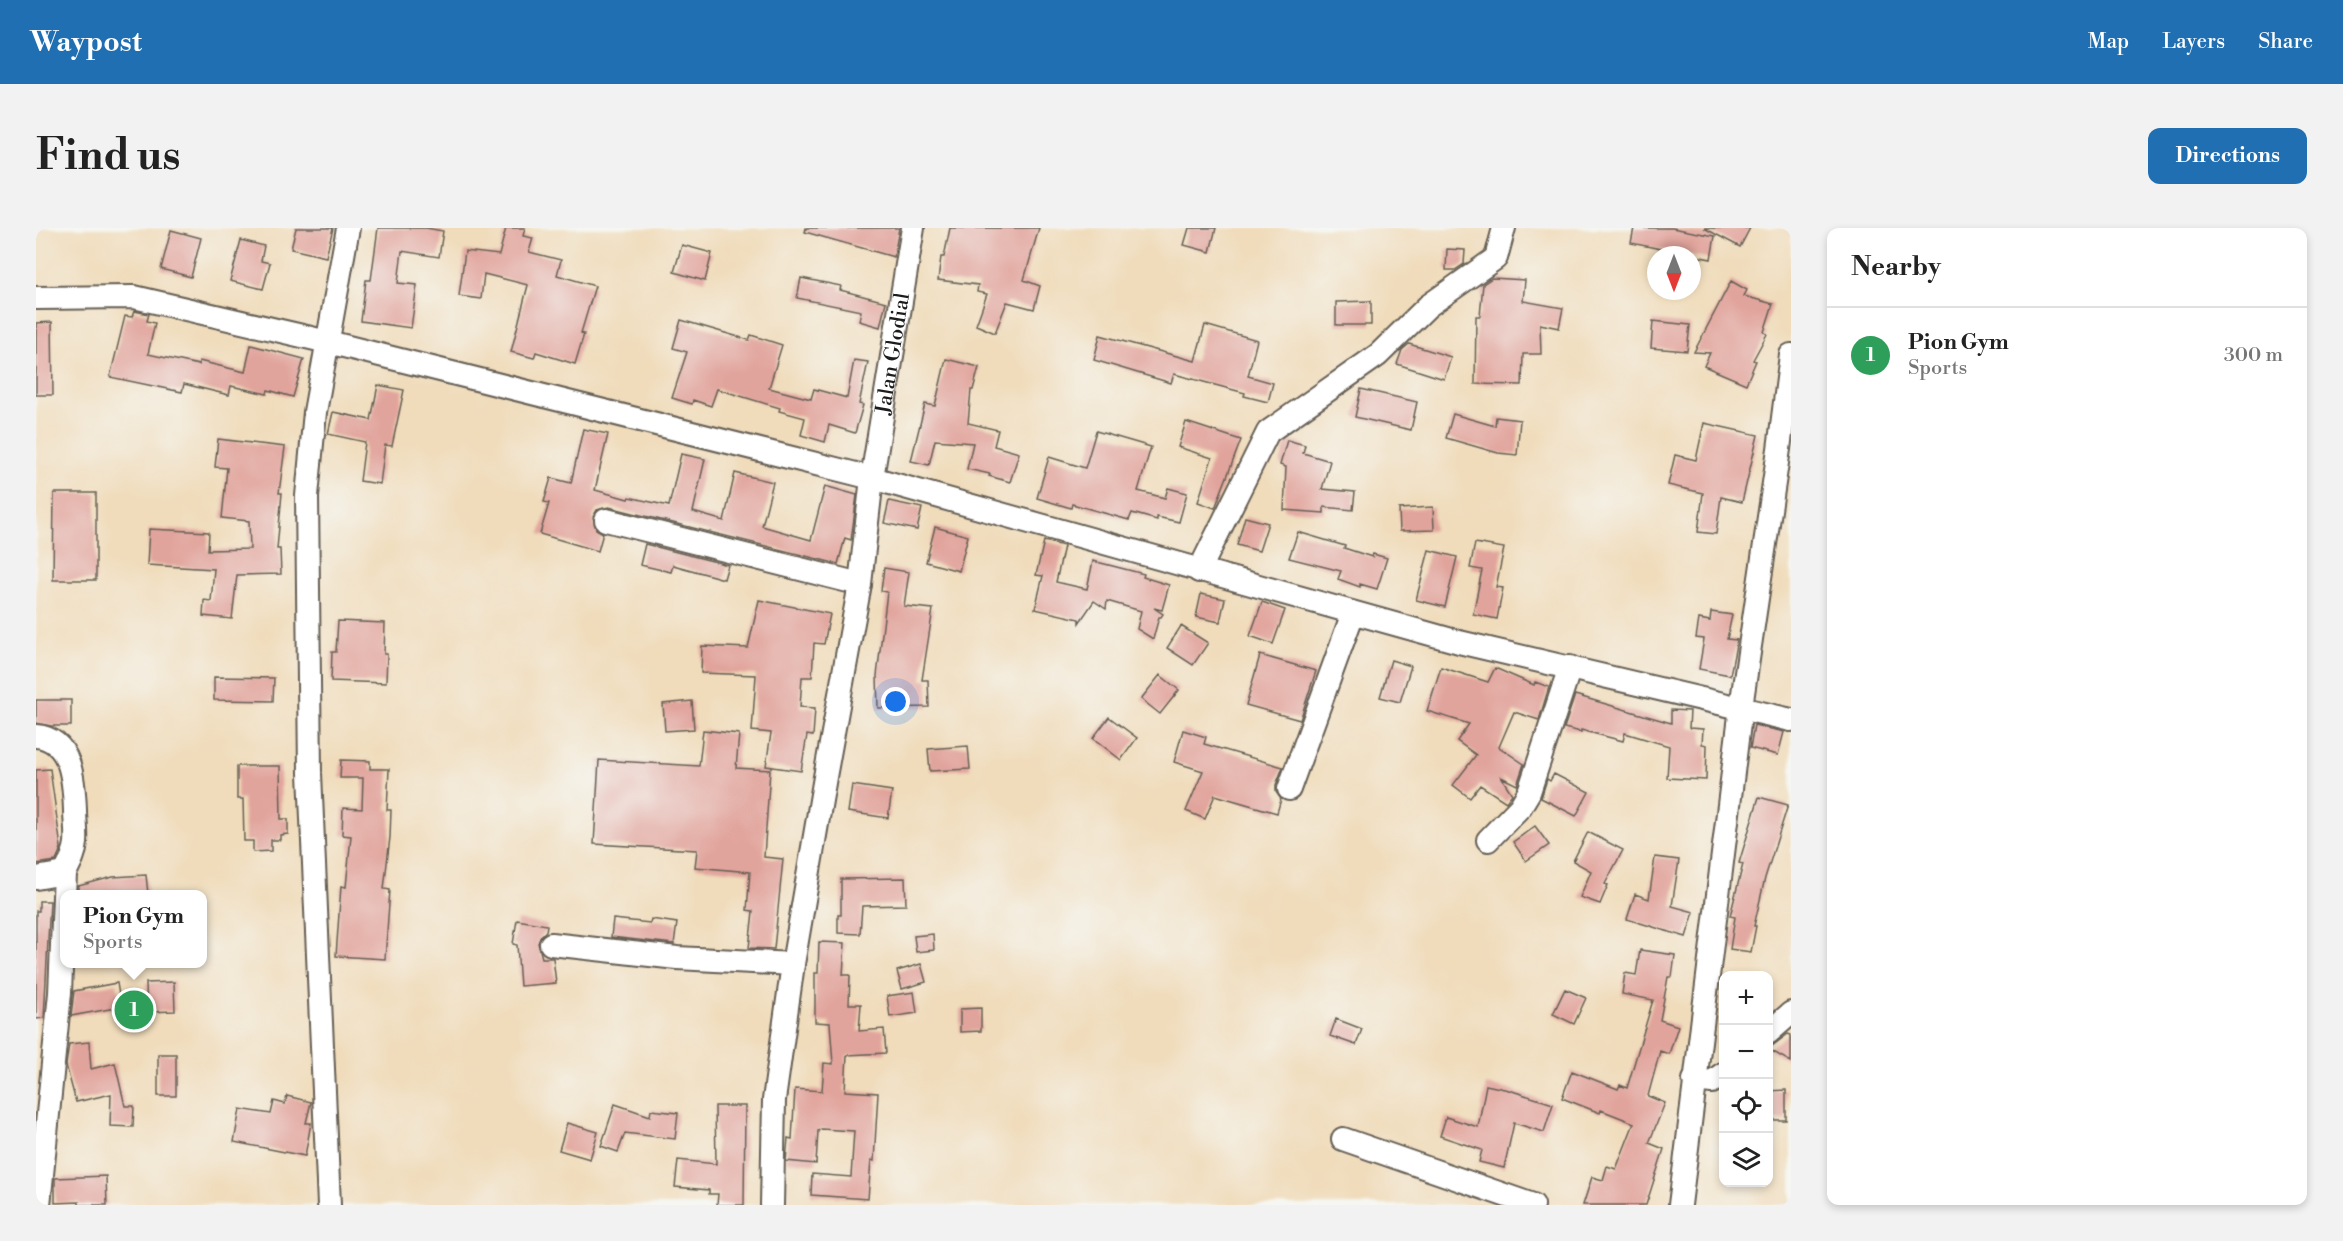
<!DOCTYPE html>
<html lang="en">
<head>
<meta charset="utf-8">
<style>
  body { margin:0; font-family:"Libre Bodoni",serif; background:#f2f2f2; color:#222 }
  .controls { position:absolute; right:18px; bottom:18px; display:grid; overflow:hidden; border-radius:12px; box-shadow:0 3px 9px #0003 }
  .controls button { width:54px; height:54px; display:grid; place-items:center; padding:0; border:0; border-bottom:2px solid #e0e0e0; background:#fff; color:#222; font:30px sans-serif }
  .compass { position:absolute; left:1611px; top:18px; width:54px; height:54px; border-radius:50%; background:#fff; box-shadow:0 3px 9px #0003; rotate:180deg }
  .you { position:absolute; left:860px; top:474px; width:21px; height:21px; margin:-15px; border:4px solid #fff; border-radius:50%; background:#1a73e8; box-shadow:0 0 0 9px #1a73e833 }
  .badge { display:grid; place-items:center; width:39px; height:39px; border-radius:50%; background:#1f6fb2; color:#fff; font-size:20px; font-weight:700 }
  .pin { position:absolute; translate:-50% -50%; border:3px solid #fff; box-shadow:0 2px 6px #0006 }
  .popup { position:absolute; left:24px; top:662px; width:147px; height:78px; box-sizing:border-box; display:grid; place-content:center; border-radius:12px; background:#fff; filter:drop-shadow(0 2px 4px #0005); font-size:20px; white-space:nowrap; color:#767676 }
  .popup b { font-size:22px; color:#222 }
  .popup::after { content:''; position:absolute; left:50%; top:100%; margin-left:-12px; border:12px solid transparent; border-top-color:#fff }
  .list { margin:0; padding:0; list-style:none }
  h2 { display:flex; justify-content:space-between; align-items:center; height:78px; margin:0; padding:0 24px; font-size:26px }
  h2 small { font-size:20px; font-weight:400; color:#767676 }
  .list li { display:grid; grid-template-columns:39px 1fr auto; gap:18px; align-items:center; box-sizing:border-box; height:96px; padding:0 24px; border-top:2px solid #e0e0e0 }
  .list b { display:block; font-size:22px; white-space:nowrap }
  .list p { margin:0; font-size:20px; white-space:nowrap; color:#767676 }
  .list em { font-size:20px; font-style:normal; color:#767676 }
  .icon { flex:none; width:33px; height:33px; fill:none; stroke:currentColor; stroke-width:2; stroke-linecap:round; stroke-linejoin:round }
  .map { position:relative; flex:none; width:1755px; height:977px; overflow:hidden; border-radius:12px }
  header { display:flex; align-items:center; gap:36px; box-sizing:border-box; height:84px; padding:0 30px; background:#1f6fb2; color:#fff }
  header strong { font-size:28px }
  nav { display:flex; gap:33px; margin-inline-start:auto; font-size:21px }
  .intro { display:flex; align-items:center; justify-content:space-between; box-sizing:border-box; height:144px; padding:0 36px }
  h1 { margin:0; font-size:42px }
  .button { padding:15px 27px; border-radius:12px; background:#1f6fb2; color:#fff; font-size:21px; font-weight:700 }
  main { display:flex; gap:36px; padding:0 36px }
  aside { flex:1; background:#fff; border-radius:12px; box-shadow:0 3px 9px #0003 }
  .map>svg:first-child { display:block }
  .building { fill:#e1a49c }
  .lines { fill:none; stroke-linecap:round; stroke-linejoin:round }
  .minor-casing { stroke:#665f54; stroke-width:26 }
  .minor { stroke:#fff; stroke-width:22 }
  .labels { text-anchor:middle; stroke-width:4.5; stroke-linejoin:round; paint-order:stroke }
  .street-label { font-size:21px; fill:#1c1c1c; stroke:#f6f6f2 }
</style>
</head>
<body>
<header>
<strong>Waypost</strong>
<nav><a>Map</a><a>Layers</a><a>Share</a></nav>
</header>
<div class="intro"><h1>Find us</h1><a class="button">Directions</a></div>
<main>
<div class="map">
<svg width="1755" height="977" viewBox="0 0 1755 977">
  <rect width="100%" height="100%" fill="#f6f6f2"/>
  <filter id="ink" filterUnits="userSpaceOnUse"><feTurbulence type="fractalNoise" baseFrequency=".0167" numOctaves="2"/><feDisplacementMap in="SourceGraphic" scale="12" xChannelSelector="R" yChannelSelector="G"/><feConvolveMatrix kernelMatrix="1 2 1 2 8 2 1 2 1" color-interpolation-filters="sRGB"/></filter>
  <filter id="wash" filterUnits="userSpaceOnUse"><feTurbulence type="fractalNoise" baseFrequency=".008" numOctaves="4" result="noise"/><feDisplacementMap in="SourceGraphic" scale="24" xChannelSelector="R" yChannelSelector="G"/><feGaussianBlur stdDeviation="1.35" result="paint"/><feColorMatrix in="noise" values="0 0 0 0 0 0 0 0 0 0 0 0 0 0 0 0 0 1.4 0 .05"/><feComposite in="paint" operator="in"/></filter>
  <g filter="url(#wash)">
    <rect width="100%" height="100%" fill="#f0dcbb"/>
    <g id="blocks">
      <path class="building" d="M260 0H297L290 29 255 21Z
        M342 0H390L407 3 403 29 366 23 362 55 381 57 375 100 325 93 330 52H335Z
        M470 0H489L487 8 497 10 493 24 525 32 521 47 559 58 545 105 548 106 539 136 500 124 498 130 475 124 492 57 448 46 445 71 423 68 429 23 463 27Z
        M770 0H863L858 29 769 4Z
        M914 0H1003L988 52 1004 58 998 81 971 74 959 105 940 97 951 66 941 64 942 57 902 52 905 29H908Z
        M1153 0H1180L1174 24 1148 17Z
        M1598 0H1636L1679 8 1675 31 1595 15Z
        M1668 0H1714L1704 19Z
        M135 2 165 10 155 49 125 41Z
        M205 12 228 18 225 33 234 35 227 61 194 53Z
        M646 17 676 25 669 53 638 44Z
        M1411 21 1429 22 1428 36 1419 42H1410Z
        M765 50 805 58 804 62 850 74 844 99 823 93 825 83 761 70Z
        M1456 50 1489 52 1487 73 1527 80 1523 100 1504 96 1505 126H1487L1486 157 1439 156 1440 88H1444L1447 56Z
        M1695 53 1711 62 1708 68 1737 76 1728 104 1731 106 1717 132 1720 133 1710 156 1668 138 1674 125 1658 124Z
        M1335 73V97H1300V74Z
        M98 83 113 86 111 93 119 95 112 126 163 137V133L209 144 215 117 268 131 257 169 232 162 231 166 195 158 193 167 148 156 146 164 74 149 89 88 96 89Z
        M645 92 713 112 715 107 746 117 733 160 775 171 778 161 811 170 818 132 832 134 823 176 827 177 819 205 793 197 789 214 765 207 769 190 743 183 744 180 681 161 675 178 657 172 656 176 636 170 651 124 637 120Z
        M1617 93 1654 97 1651 123 1615 120Z
        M16 94 17 167H0V95Z
        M1169 97 1221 112 1212 148 1237 155 1232 174 1208 168 1209 165 1138 146 1135 155 1058 132 1064 107 1159 133Z
        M1373 116 1415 129 1408 151 1361 136 1366 122Z
        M910 131 943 139 937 162H935L932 195 962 202 958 218 983 225 974 254 953 248 954 246 931 241 937 215 899 212 893 237 875 233 889 176 899 178Z
        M342 157 368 162 356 218 349 217 344 256 324 253 329 214 292 206 297 184 335 192Z
        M1325 161 1381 174 1375 202 1319 189Z
        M1417 186 1459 198 1460 189 1484 192 1481 227 1462 225 1410 210Z
        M1150 194 1205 212 1179 280 1162 274 1176 230 1142 219Z
        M1668 195 1722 207 1706 274 1685 269 1680 306 1662 304 1667 265 1632 257 1639 227 1660 232Z
        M547 201 572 206 559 262 592 271 593 269 633 278 645 226 669 231 657 284 688 293 699 245 737 254 726 298 775 312 789 258 821 267 815 312 809 310 802 336 573 279 561 282 557 289 560 301 567 305 562 323 504 306 513 275 508 274 515 250 535 255Z
        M1060 203 1115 219 1102 263 1129 270 1132 260 1151 265 1143 294 1121 289V292L1096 285 1093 292 1036 276 1035 280 1001 270 1013 229 1049 240Z
        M182 211 249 219 243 265H246L241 321H244L245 346 201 347 196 391 167 388 168 372 175 373 178 341 111 337 113 301 173 304 172 322 214 321 213 293 186 290 191 240 179 239Z
        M1251 212 1269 217 1267 225 1294 233 1286 261 1319 264 1317 282 1288 279V285L1248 282 1250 239 1244 237Z
        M18 265H60V352H17Z
        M853 273 886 280 881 302 848 295Z
        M1397 279 1398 302 1364 303 1363 281Z
        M1209 289 1232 295 1223 323 1201 317Z
        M899 299 932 308 923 343 890 334Z
        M1262 304 1309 318 1308 320 1336 329 1337 326 1351 330 1341 361 1324 356V359L1302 351 1305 343 1253 330Z
        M1008 313 1028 318 1020 354 1051 361 1057 333 1108 346 1107 349 1133 357 1126 382 1118 380 1127 386 1125 389H1123L1117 411 1101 401 1105 383 1071 373 1070 381 1058 373 1043 395V391L999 381 1007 348 1000 347Z
        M1439 315 1468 320 1460 359 1467 360 1461 391 1437 386 1446 342 1434 340Z
        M609 316 692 337 688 351 637 337 635 344 604 337Z
        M1393 322 1421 329 1409 379 1380 372Z
        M848 340 873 344 868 378 897 381 886 452H892L893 479 842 480 841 448 851 364 845 363Z
        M1165 366 1189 371 1184 394 1160 389Z
        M723 372 794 386 788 416 778 415 776 449H766L764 479 779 480 777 508 771 507 765 543 730 538 735 505 716 503 720 447 665 445 666 418 712 420Z
        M1226 374 1249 382 1237 416 1214 408Z
        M1675 384 1696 387 1691 411 1701 412 1694 447 1663 441 1668 411 1660 410 1663 391 1674 393Z
        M302 393 349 395 348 426H351L350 455 295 453 296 424H300Z
        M1145 398 1172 415 1157 437 1131 420Z
        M1224 427 1280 443 1264 492 1210 477Z
        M1355 432 1375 438 1364 474 1344 469Z
        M1405 439 1452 454 1459 440 1498 457 1499 454 1513 459 1503 492 1478 484 1463 519 1488 536 1481 557 1465 549 1476 566 1470 574 1444 557 1434 570 1417 557 1440 527 1421 513 1433 496 1391 483Z
        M1124 447 1143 462 1124 486 1105 471Z
        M178 449 238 450 237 473 178 472Z
        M1539 467 1635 495V482L1654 483 1653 500 1667 501 1666 516 1671 517 1670 552 1631 550 1633 518 1589 505 1587 513 1545 502V504L1528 500Z
        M0 472H35V498H15L0 495Z
        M656 473 658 501 629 503 627 476Z
        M1073 489 1101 510 1085 532 1057 510Z
        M1718 497 1748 504 1742 527 1714 520Z
        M667 502 703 506 700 540 734 542 728 629 747 631 738 721 713 720 717 683 711 682 714 644 659 639 661 622 558 616 563 532 663 538Z
        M1147 502 1170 509 1168 516 1247 539 1240 557V564L1245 571 1241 585 1179 567 1169 591 1150 583 1167 543 1138 534Z
        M932 518 934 541 894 543 892 521Z
        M305 532 334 533V541H353L351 582H355L354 609 348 661 354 662 349 731 300 728 305 658 310 659 315 608 306 607 307 580 326 581 327 550H304Z
        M201 538H244L245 591H252V606L244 607V612H235V623L217 624V613H208L207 571H201Z
        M14 541 25 620 20 633 0 636V542Z
        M1518 546 1553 564 1540 588 1505 570 1511 551 1514 553Z
        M816 557 856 563 852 590 812 584Z
        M1723 569 1752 577 1729 650 1718 698H1720L1715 724 1694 721 1699 689 1694 688 1707 636 1703 635Z
        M1499 598 1513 617 1490 633 1477 614Z
        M1552 604 1587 622 1569 656 1572 657 1564 676 1544 669 1555 643 1537 633Z
        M1619 629 1643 632 1636 678 1658 684 1650 709 1591 691 1599 666 1613 671Z
        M110 647 112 666H42V658L77 649Z
        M869 650 870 677 826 678 824 706 802 705V687H805V651Z
        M3 673H14L8 790 0 791V683H3Z
        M577 691 614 695 615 691 641 695 638 716 575 709Z
        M481 692 511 697 510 703 505 708 502 715 506 730H517L520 755 484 758 481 717 477 716Z
        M897 706 898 722 880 724 878 708Z
        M783 714 809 715 807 747H814L813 776H825L823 803 848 801 850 825 811 827 809 863 842 865 838 933 835 932 832 971 775 967 776 946 815 949 818 903 785 901 782 903 780 936 750 933 752 910 756 911 759 861 786 863 788 835 797 836 794 795 779 794V745H782Z
        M1604 722 1639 727 1636 749H1632L1624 792 1642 798 1633 826 1624 823 1612 868 1629 875 1613 915 1628 921 1610 977H1547L1556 949 1567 952 1571 938 1580 941 1598 895 1565 882 1564 885 1526 870 1536 843 1582 861 1584 857 1591 860 1617 772 1586 766 1589 745 1600 747Z
        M885 736 890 754 866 761 861 743Z
        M138 754 139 783 111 784 110 755Z
        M81 755 85 779 35 788 38 763Z
        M1529 761 1550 770 1538 796 1517 786Z
        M878 764 881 785 854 789 851 768Z
        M945 780V803L924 804V781Z
        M1300 791 1326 801 1320 817 1294 808Z
        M1752 806 1755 807V834L1734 822 1736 818Z
        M53 814 55 841 79 835 89 878H98L97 899 74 898 75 866 40 874 30 837 33 816Z
        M122 826H140V868H122Z
        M1450 857 1473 862 1517 876 1508 904 1478 895 1468 940 1443 934 1446 922 1404 908 1410 889 1442 899Z
        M1750 862V892H1732V863Z
        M251 868 275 874 270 895H275L269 928 198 914 204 881 235 886 238 873 249 876Z
        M579 876 614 888 615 882 642 885 639 911 589 905 582 924 565 918Z
        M679 878H709L708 977H681L682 966H673V962L639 959 642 932 680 936Z
        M531 895 562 904 554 931 523 922Z
        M70 948 71 977H43V974L19 975V950Z"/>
    </g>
  </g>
  <g filter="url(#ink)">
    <use href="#blocks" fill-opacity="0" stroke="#665f54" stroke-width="1.5"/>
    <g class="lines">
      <defs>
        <g id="minor">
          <path d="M0 70 98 69 292 114 836 250 1423 414 1755 492"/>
          <path d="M570 292 824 356"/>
          <path d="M1163 343 1232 204 1342 127 1392 78 1460 30 1468 0"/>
          <path d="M0 508C36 511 38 554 39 582 39 593 41 604 40 615 39 626 34 635 29 645L24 765 3 977"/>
          <path d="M1253 561 1317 385"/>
          <path d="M1452 612 1484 579 1493 564 1534 439"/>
          <path d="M0 650 29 645"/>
          <path d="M515 716 641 730 757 736"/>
          <path d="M1732 805 1755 785"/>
          <path d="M1658 852 1676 854 1688 845"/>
          <path d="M1307 911 1497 977"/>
          <path d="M293 977 274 545 271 268 279 184 312 0"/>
          <path id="s1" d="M736 977 738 872 757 736 789 549 824 356 836 250 877 0"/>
          <path d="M1644 977 1705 479 1743 221 1755 127"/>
        </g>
      </defs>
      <use href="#minor" class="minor-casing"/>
      <use href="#minor" class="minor"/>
    </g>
  </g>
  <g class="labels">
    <g class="street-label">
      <text dy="7" stroke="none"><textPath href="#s1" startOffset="861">Jalan Glodial</textPath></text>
    </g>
  </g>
</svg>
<div class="controls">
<button>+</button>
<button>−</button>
<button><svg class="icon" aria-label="locate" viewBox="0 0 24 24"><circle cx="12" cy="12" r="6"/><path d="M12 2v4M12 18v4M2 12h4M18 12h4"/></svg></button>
<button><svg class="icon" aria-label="layers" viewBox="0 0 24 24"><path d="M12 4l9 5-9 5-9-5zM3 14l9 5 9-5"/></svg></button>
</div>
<svg class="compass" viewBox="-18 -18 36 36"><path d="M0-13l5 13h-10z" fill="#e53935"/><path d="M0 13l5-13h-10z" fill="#767676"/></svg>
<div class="you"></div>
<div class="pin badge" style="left:98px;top:782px;background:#2e9e5b">1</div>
<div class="popup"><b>Pion Gym</b>Sports</div>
</div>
<aside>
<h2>Nearby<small></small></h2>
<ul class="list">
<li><span class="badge" style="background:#2e9e5b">1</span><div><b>Pion Gym</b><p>Sports</p></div><em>300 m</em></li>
</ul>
</aside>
</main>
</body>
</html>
